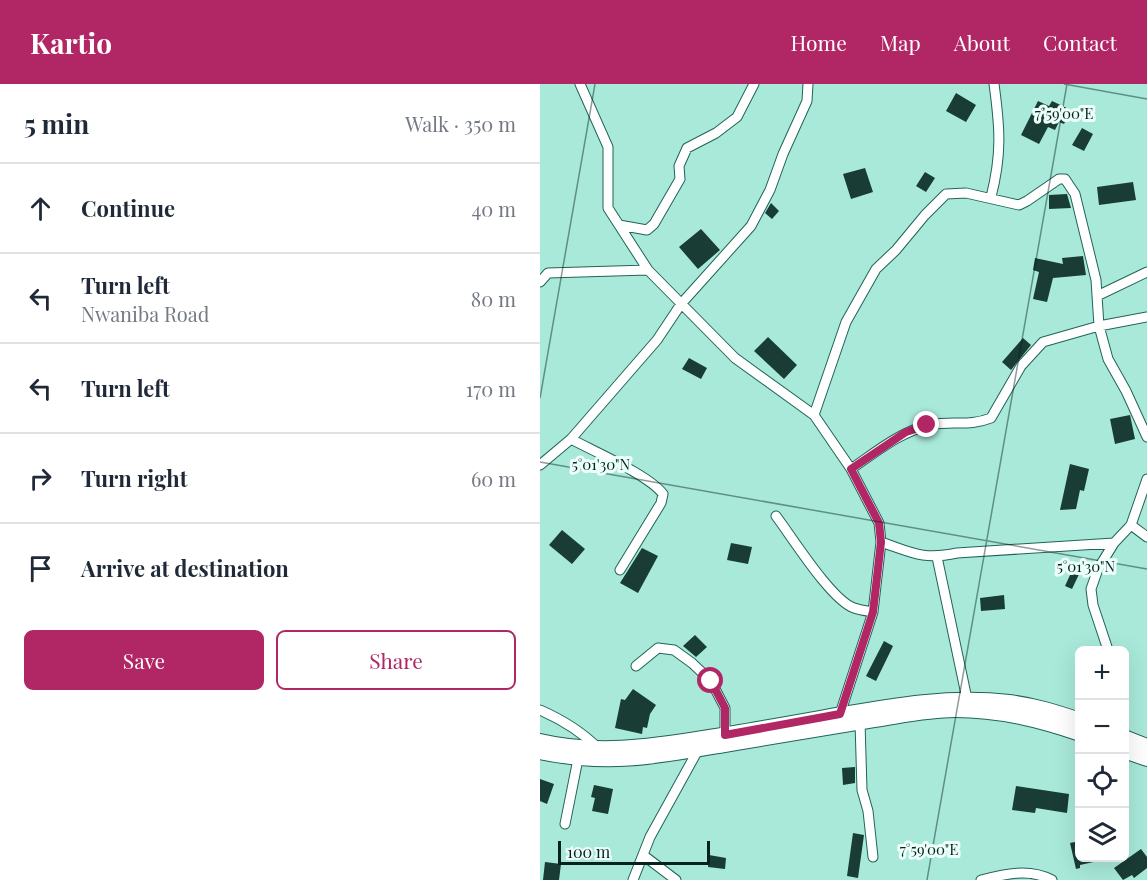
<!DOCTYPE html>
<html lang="en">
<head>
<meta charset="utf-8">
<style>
  body { margin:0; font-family:"Playfair Display",serif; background:#f2f2f3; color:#1f2937 }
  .controls { position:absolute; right:18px; bottom:18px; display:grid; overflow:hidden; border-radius:9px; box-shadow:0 6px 24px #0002 }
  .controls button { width:54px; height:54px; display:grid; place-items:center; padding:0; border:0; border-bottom:2px solid #e0e1e3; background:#fff; color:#1f2937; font:30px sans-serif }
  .scale { position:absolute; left:18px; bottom:15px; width:152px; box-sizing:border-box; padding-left:6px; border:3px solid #07221d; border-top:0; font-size:16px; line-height:21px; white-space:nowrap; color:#07221d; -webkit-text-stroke:4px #ecfffa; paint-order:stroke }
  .stop { position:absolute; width:18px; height:18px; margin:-14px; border:4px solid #b12664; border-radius:50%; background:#fff }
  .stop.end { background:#b12664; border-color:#fff; box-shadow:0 2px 6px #0008 }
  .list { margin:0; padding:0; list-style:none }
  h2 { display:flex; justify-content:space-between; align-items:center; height:78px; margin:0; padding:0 24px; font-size:26px }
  h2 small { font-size:20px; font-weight:400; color:#747a83 }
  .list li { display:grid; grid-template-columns:39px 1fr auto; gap:18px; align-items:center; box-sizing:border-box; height:90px; padding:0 24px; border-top:2px solid #e0e1e3 }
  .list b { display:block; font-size:22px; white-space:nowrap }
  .list p { margin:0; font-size:20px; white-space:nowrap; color:#747a83 }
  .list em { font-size:20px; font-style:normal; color:#747a83 }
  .actions { display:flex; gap:12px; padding:18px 24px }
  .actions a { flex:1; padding:14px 0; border:2px solid #b12664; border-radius:9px; text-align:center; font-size:21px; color:#b12664 }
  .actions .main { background:#b12664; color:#fff }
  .icon { flex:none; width:33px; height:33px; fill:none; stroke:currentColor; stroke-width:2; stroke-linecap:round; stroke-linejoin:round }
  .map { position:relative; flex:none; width:607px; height:796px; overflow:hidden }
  header { display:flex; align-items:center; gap:36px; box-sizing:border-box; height:84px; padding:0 30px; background:#b12664; color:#fff }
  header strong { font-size:28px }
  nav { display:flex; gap:33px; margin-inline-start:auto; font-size:21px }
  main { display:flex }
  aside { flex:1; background:#fff }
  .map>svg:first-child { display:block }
  .building { fill:#193c35 }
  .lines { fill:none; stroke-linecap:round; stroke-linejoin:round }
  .street-casing { stroke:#216357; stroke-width:11 }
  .secondary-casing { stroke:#216357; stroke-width:16 }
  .street { stroke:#fff; stroke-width:9 }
  .secondary { stroke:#fff; stroke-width:14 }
  .route { stroke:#b12664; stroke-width:8 }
  .ticks { fill:none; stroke:#07221d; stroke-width:1.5; stroke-opacity:0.45 }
  .ticks-label { font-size:15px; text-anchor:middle; fill:#07221d; stroke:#ecfffa; stroke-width:6; stroke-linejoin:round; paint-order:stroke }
</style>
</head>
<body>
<header>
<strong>Kartio</strong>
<nav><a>Home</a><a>Map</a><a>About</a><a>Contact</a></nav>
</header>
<main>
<aside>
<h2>5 min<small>Walk · 350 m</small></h2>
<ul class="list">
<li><svg class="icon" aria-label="ahead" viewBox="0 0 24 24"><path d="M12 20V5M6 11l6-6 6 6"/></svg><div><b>Continue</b></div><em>40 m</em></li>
<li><svg class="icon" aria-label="left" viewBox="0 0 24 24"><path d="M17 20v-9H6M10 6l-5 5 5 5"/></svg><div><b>Turn left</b><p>Nwaniba Road</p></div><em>80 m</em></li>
<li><svg class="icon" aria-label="left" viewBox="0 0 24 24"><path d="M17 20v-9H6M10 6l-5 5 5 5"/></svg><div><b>Turn left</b></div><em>170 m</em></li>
<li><svg class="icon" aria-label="right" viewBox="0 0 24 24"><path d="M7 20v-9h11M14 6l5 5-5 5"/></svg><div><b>Turn right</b></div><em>60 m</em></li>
<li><svg class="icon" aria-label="arrive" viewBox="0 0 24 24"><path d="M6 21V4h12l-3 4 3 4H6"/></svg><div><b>Arrive at destination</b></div></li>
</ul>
<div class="actions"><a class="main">Save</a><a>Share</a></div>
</aside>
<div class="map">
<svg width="607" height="796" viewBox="0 0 607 796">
  <rect width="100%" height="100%" fill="#a8e9da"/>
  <path class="building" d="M416 9 436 21 426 38 406 27Z
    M498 17 509 22 512 17 531 26 524 40 519 38 515 46 508 43 499 60 481 51Z
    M542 44 553 50 544 67 532 61Z
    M325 84 333 108 311 115 303 90Z
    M385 88 395 94 386 108 376 102Z
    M593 98 596 116 559 121 557 103Z
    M527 110 531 124 509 125V111Z
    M231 119 239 127 232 135 225 129Z
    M161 145 180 166 158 185 139 163Z
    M543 172 546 191 513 194 507 218 493 215 499 188 493 186 495 174 523 180 522 174Z
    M228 253 257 281 244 295 214 267Z
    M483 254 491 261 471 286 462 278Z
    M149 274 167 284 161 295 142 285Z
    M590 331 595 355 575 360 570 335Z
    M530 380 549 385 544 407 540 406 536 425 520 426Z
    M22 446 45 465 32 480 9 461Z
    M191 459 212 463 208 480 187 476Z
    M102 464 118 472 98 509 80 499Z
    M535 480 542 484 532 505 525 502Z
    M464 511 465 525 441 527 440 514Z
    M155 551 167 563 156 573 143 562Z
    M344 557 353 562 336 597 326 592Z
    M93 605 116 621 110 630 107 644 103 643 102 650 75 644 81 615 85 616Z
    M315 683V699L303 701 302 684Z
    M0 695 14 700 7 720 0 717Z
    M54 701 73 705 68 730 52 727 55 714 51 713Z
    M476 702 529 710 527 729 496 724 495 729 472 726Z
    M313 749 324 751 318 794 307 792Z
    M540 757V774H558V777L540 781V784L536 785 530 759Z
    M601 765 607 773V784L594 794 592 791 583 796 574 784Z
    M169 771 186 774 185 785 168 783Z
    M5 778 21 780 19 796H3Z"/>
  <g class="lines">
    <defs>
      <path id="street" d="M40 0 68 63V124L108 186 195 274 274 331 311 385 339 439 341 458 333 528 300 630
        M451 113C462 70 460 44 454 0
        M79 141 107 146 114 140 140 95 139 82 147 64 176 49 197 33 214 0
        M0 198 8 189 108 186
        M557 212 607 188
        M274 331 306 238 336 185 356 166 385 131 406 110 426 109 479 121 487 117 519 95H525L535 110 556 196 559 242 568 275 586 307 607 353
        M31 355C53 367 109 391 123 410L121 419 80 486
        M0 381 31 355 117 256 141 220 211 142 230 106 243 70 267 17 268 0
        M311 385C336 368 361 347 390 341 413 336 428 343 451 334L481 282 503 258 559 242 607 233
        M236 432C252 453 291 516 314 524 320 526 327 527 333 528
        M591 441 607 453
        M341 458C373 469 383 476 417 469L574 459
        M397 473 427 615
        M568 566 553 521 551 505 558 485 574 459 591 441 607 395
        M96 582 118 564 134 566 152 579 171 597 185 624V651
        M0 626C23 636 41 647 59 665
        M320 638 322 706 328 727 333 773
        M25 740 38 675
        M103 771 136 796
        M93 796 110 753 158 666
        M441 796C465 790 489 784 512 796"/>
      <path id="secondary" d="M584 653 607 662
        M0 657C55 670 108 663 163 654 208 647 252 639 297 631 354 621 412 611 469 618 494 621 516 628 540 636
        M584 667 607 675
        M0 668C70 683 121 672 190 660 238 652 286 644 334 636 361 632 388 626 415 626 459 626 499 636 540 650"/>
    </defs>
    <use href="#street" class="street-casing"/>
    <use href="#secondary" class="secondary-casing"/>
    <use href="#street" class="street"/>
    <use href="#secondary" class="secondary"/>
  </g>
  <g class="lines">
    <path class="route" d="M171 597 185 624V651L300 630 333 528 341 458 339 439 311 385 366 348 387 341"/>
  </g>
  <path class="ticks" d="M524 0 607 15M0 314 55 0M0 378 607 485M387 796 527 0"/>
  <g class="ticks-label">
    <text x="524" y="35">7°59'00"E</text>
    <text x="61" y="386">5°01'30"N</text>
    <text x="546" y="488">5°01'30"N</text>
    <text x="389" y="771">7°59'00"E</text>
  </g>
</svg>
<div class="controls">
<button>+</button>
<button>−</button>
<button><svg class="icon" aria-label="locate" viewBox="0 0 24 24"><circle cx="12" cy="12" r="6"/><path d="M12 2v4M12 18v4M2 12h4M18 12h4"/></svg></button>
<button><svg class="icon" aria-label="layers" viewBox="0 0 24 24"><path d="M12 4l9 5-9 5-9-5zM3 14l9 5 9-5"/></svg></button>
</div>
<div class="scale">100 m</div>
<div class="stop" style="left:171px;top:597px"></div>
<div class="stop end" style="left:387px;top:341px"></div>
</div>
</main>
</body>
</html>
